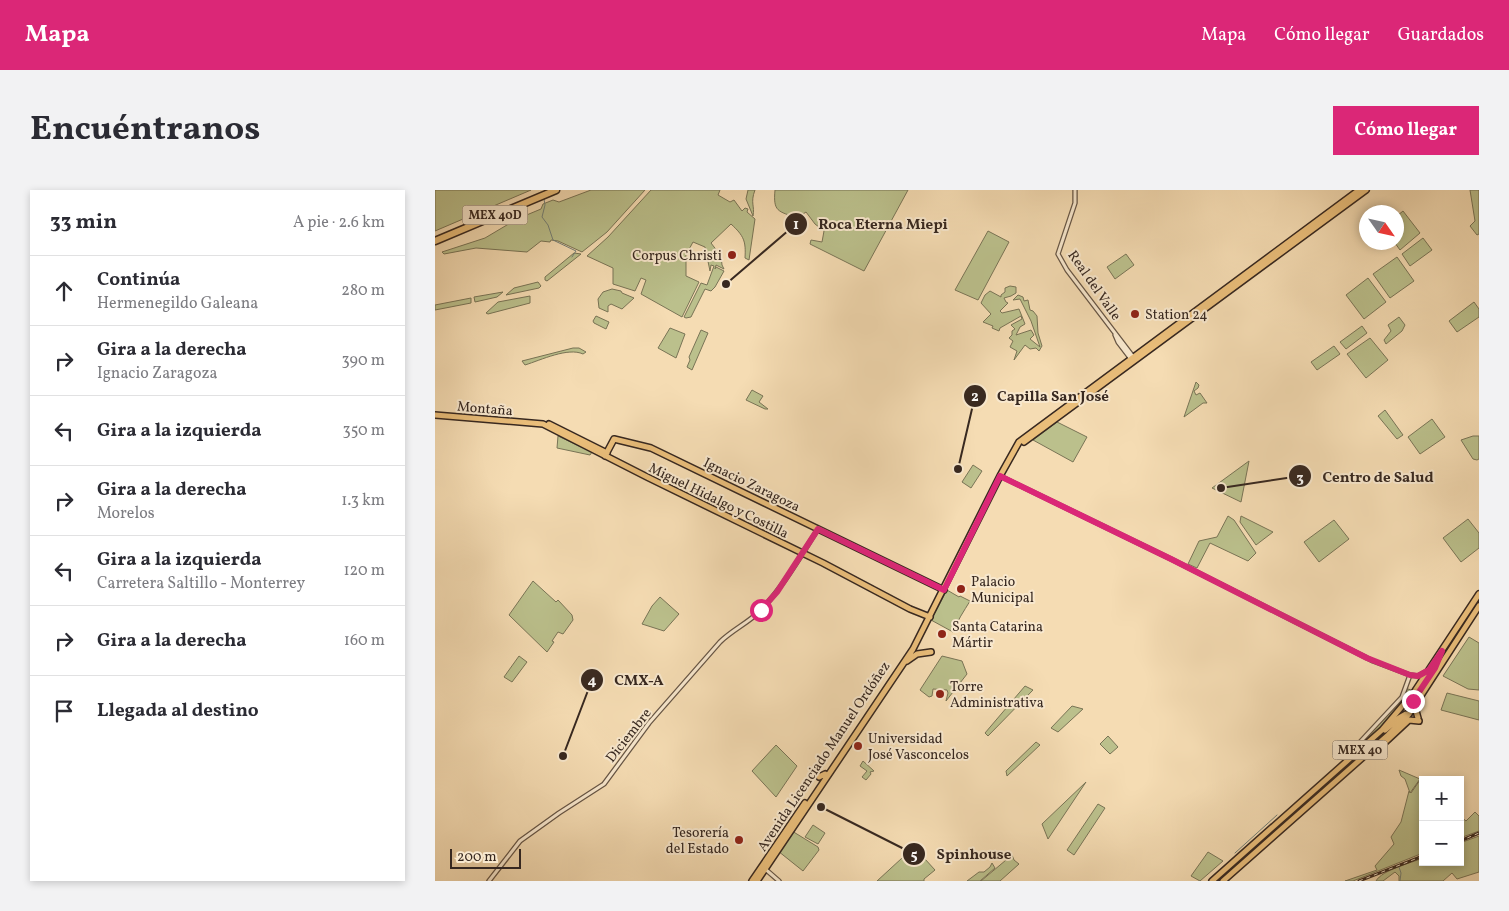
<!DOCTYPE html>
<html lang="es">
<head>
<meta charset="utf-8">
<style>
  body { margin:0; font-family:Vollkorn,serif; background:#f2f2f3; color:#2b2b33 }
  .controls { position:absolute; right:15px; bottom:15px; display:grid; overflow:hidden; border-radius:0px; box-shadow:0 2px 8px #0003 }
  .controls button { width:45px; height:45px; display:grid; place-items:center; padding:0; border:0; border-bottom:1px solid #e1e1e2; background:#fff; color:#2b2b33; font:25px sans-serif }
  .compass { position:absolute; left:924px; top:15px; width:45px; height:45px; border-radius:50%; background:#fff; box-shadow:0 2px 8px #0003; rotate:124deg }
  .scale { position:absolute; left:15px; bottom:12px; width:71px; box-sizing:border-box; padding-left:5px; border:2px solid #372820; border-top:0; font-size:14px; line-height:18px; white-space:nowrap; color:#372820; -webkit-text-stroke:4px #f8e8ce; paint-order:stroke }
  .stop { position:absolute; width:15px; height:15px; margin:-11px; border:4px solid #db2777; border-radius:50%; background:#fff }
  .stop.end { background:#db2777; border-color:#fff; box-shadow:0 1px 5px #0008 }
  .list { margin:0; padding:0; list-style:none }
  h2 { display:flex; justify-content:space-between; align-items:center; height:65px; margin:0; padding:0 20px; font-size:21px }
  h2 small { font-size:16px; font-weight:400; color:#7c7c81 }
  .list li { display:grid; grid-template-columns:32px 1fr auto; gap:15px; align-items:center; box-sizing:border-box; height:70px; padding:0 20px; border-top:1px solid #e1e1e2 }
  .list b { display:block; font-size:19px; white-space:nowrap }
  .list p { margin:0; font-size:16px; white-space:nowrap; color:#7c7c81 }
  .list em { font-size:16px; font-style:normal; color:#7c7c81 }
  .icon { flex:none; width:28px; height:28px; fill:none; stroke:currentColor; stroke-width:2; stroke-linecap:round; stroke-linejoin:round }
  .map { position:relative; flex:none; width:1044px; height:691px; overflow:hidden; border-radius:0px }
  header { display:flex; align-items:center; gap:30px; box-sizing:border-box; height:70px; padding:0 25px; background:#db2777; color:#fff }
  header strong { font-size:24px }
  nav { display:flex; gap:28px; margin-inline-start:auto; font-size:18px }
  .intro { display:flex; align-items:center; justify-content:space-between; box-sizing:border-box; height:120px; padding:0 30px }
  h1 { margin:0; font-size:35px }
  .button { padding:12px 22px; border-radius:0px; background:#db2777; color:#fff; font-size:18px; font-weight:700 }
  main { display:flex; gap:30px; padding:0 30px }
  aside { flex:1; background:#fff; border-radius:0px; box-shadow:0 2px 8px #0003 }
  .map>svg:first-child { display:block }
  .green { fill:#bbc08c; stroke:#797456 }
  .lines { fill:none; stroke-linecap:round; stroke-linejoin:round }
  .stream { stroke:#748078; stroke-width:1 }
  .minor-casing { stroke:#665545; stroke-width:5.5 }
  .major-casing { stroke:#372820; stroke-width:8 }
  .highway-casing { stroke:#372820; stroke-width:9 }
  .minor { stroke:#f8e8ce; stroke-width:3 }
  .major { stroke:#eabe7a; stroke-width:5 }
  .highway { stroke:#eabe7a; stroke-width:6 }
  .rail-casing { stroke:#372820; stroke-width:3 }
  .rail { stroke:#f8e8ce; stroke-width:1; stroke-dasharray:4; stroke-linecap:butt }
  .route { stroke:#db2777; stroke-width:6 }
  .poi-dot { fill:#8f2418; stroke:#f8e8ce; stroke-width:2 }
  .labels { text-anchor:middle; stroke-width:4; stroke-linejoin:round; paint-order:stroke }
  .shield { fill:#f8e8ce; stroke:#716254; stroke-width:1 }
  .shield-label { font-size:12px; font-weight:bold; fill:#372820 }
  .poi-label { font-size:14px; fill:#372820; stroke:#f8e8ce; text-anchor:start }
  .street-label { font-size:14px; fill:#372820; stroke:#f8e8ce }
  .leader { fill:none; stroke:#372820; stroke-width:2 }
  .callout-dot { fill:#372820; stroke:#f8e8ce; stroke-width:2 }
  .mark-label { font-size:15px; text-anchor:middle; font-weight:bold; fill:#fff }
  .callout-label { font-size:15px; text-anchor:middle; font-weight:bold; fill:#372820; stroke:#f8e8ce; stroke-width:4; stroke-linejoin:round; paint-order:stroke }
</style>
</head>
<body>
<header>
<strong>Mapa</strong>
<nav><a>Mapa</a><a>Cómo llegar</a><a>Guardados</a></nav>
</header>
<div class="intro"><h1>Encuéntranos</h1><a class="button">Cómo llegar</a></div>
<main>
<aside>
<h2>33 min<small>A pie · 2.6 km</small></h2>
<ul class="list">
<li><svg class="icon" aria-label="ahead" viewBox="0 0 24 24"><path d="M12 20V5M6 11l6-6 6 6"/></svg><div><b>Continúa</b><p>Hermenegildo Galeana</p></div><em>280 m</em></li>
<li><svg class="icon" aria-label="right" viewBox="0 0 24 24"><path d="M7 20v-9h11M14 6l5 5-5 5"/></svg><div><b>Gira a la derecha</b><p>Ignacio Zaragoza</p></div><em>390 m</em></li>
<li><svg class="icon" aria-label="left" viewBox="0 0 24 24"><path d="M17 20v-9H6M10 6l-5 5 5 5"/></svg><div><b>Gira a la izquierda</b></div><em>350 m</em></li>
<li><svg class="icon" aria-label="right" viewBox="0 0 24 24"><path d="M7 20v-9h11M14 6l5 5-5 5"/></svg><div><b>Gira a la derecha</b><p>Morelos</p></div><em>1.3 km</em></li>
<li><svg class="icon" aria-label="left" viewBox="0 0 24 24"><path d="M17 20v-9H6M10 6l-5 5 5 5"/></svg><div><b>Gira a la izquierda</b><p>Carretera Saltillo - Monterrey</p></div><em>120 m</em></li>
<li><svg class="icon" aria-label="right" viewBox="0 0 24 24"><path d="M7 20v-9h11M14 6l5 5-5 5"/></svg><div><b>Gira a la derecha</b></div><em>160 m</em></li>
<li><svg class="icon" aria-label="arrive" viewBox="0 0 24 24"><path d="M6 21V4h12l-3 4 3 4H6"/></svg><div><b>Llegada al destino</b></div></li>
</ul>
</aside>
<div class="map">
<svg width="1044" height="691" viewBox="0 0 1044 691">
  <rect width="100%" height="100%" fill="#f5dcb3"/>
  <filter id="stains"><feTurbulence type="fractalNoise" baseFrequency=".004" numOctaves="4"/><feColorMatrix values="0 0 0 0 .2 0 0 0 0 .09 0 0 0 0 .02 0 0 0 .5 -.17"/></filter>
  <radialGradient id="worn" r=".72"><stop offset=".6" stop-color="#630" stop-opacity="0"/><stop offset="1" stop-color="#630" stop-opacity=".3"/></radialGradient>
  <path class="green" d="M0 0H96L0 41Z
    M156 0H210L172 42 147 62 123 51 116 50 115 52 106 51 92 62 41 58 9 64 7 62 50 48 82 29 106 19 108 14 118 10 124 12Z
    M216 0H285L283 5 295 12 299 10 307 21 310 18 313 19 312 22 320 29 314 70 310 68C311 51 309 46 296 34L276 53 286 66 287 75 289 79 281 75 280 79 281 77 289 81 280 97 276 101 270 99 256 127 251 128 249 127 266 93 272 95 279 76 276 75 275 81 270 57 258 52 251 65V86L264 92 247 127 206 104 211 90 206 88 200 101 178 94V78L152 66 173 47Z
    M313 0H320C315 13 320 16 318 26L311 9Z
    M340 0H473L429 81 375 54 376 50 387 52 389 41 380 34 371 22 362 28C343 21 338 22 340 0Z
    M1035 0H1044V44L1042 45 1035 36 1040 31Z
    M968 21 985 43 965 60 960 53 962 52V26Z
    M553 41 574 52 543 110 520 100Z
    M988 48 997 60 975 76 967 64Z
    M139 63 146 64 112 91 110 90V87Z
    M691 64 699 75 680 89 672 77Z
    M962 67 979 91 955 108 938 84Z
    M933 88 951 112 929 129 911 105Z
    M103 92 106 96 104 98 71 105 79 98Z
    M575 96 581 97V103L576 106 569 108 571 112 573 113 565 121 567 123 584 119 590 134 585 137 581 145 596 140 599 145 595 149 605 157 596 131 585 109 578 110 583 105 588 107 589 111 593 110 595 120 598 121 602 126 603 143 607 156 604 161 601 158 595 159 590 155 579 170 582 161 575 157 578 151 574 148 577 145V141L580 139 576 135 587 129 586 126 565 138 564 141 557 138 558 136 548 132 556 124 546 113 550 105 555 101 566 107V105L570 102V98Z
    M177 99 186 101 187 103 199 108 187 119 176 114 173 116V122L164 118 163 109 168 102Z
    M68 102 62 107 40 112 39 107Z
    M95 106V113L53 124 51 123 63 112Z
    M36 108V113L0 120V115Z
    M1039 112 1044 119V127L1022 142 1014 131Z
    M161 126 174 132 171 139 159 133 158 131Z
    M964 127 970 135 967 141 951 154 949 150 956 141 953 135Z
    M927 136 932 143 911 159 905 152Z
    M235 138 250 144 241 168 223 158Z
    M266 140 273 143 257 180 252 177 255 170 254 167Z
    M935 148 953 170 931 188 912 164Z
    M899 156 905 164 882 180 876 172Z
    M138 158H144L151 162 148 164C133 157 106 170 90 175L87 171Z
    M761 192 764 195 763 198 759 201 761 205 765 203 772 213H768L749 227Z
    M317 200 328 206 324 212 333 219H330L311 210Z
    M950 220 968 245 962 249 943 226Z
    M997 229 1010 247 985 264 973 247Z
    M622 232 652 247 638 272 598 250Z
    M123 246 157 262 155 265 122 258Z
    M1038 246H1044V269L1042 270 1038 269 1026 250Z
    M814 271 806 312 777 298Z
    M538 275 547 281 536 298 527 292Z
    M793 326 799 330 821 363 813 371 775 353 762 378 753 374 764 351 782 347Z
    M806 326 838 342 821 355 805 332Z
    M1033 329 1044 343V358L1026 372 1008 348Z
    M899 330 914 349 884 372 869 352Z
    M98 391 121 412 123 410 137 425 138 430 128 444 123 442 117 451 119 452 112 462 74 425Z
    M512 400 524 407 525 406 535 411C529 421 522 431 518 442L496 430Z
    M225 407 244 424 229 441 207 434 217 416Z
    M1044 407V413L1004 475H1003L1009 461Z
    M1034 447 1044 453V500L1033 499 1008 486Z
    M84 466 92 472 77 492 69 487Z
    M507 466 527 471 532 484 511 511 513 503 512 500 498 499 497 506 494 507 485 500Z
    M590 496 598 500 553 546 550 543Z
    M973 499 976 500 973 505 941 542 926 554 931 547 969 506 971 503 970 500Z
    M1012 503 1044 511V530L1006 520Z
    M637 516 648 519 623 542 616 538Z
    M963 531 785 691H779L888 594 911 576Z
    M673 546 683 557 675 564 665 554Z
    M601 552 605 555 572 586 571 581Z
    M341 555 362 576 341 607 317 581Z
    M428 571 439 581 435 582 436 584 431 590 427 587 432 581 425 576Z
    M964 580 985 589 975 603 970 589 966 586Z
    M985 590 988 592V663L918 691H910L942 680 940 676 959 654 956 647 966 632 974 601 976 603Z
    M651 592 613 649 607 634Z
    M663 614 670 618 639 665 632 660Z
    M1040 622 1044 626V641L1025 648V626L1031 631Z
    M378 635 390 643 383 654 370 647Z
    M357 641 383 657 384 660 368 681 343 661Z
    M1044 646V682L1022 689 1017 683 1008 691H964V686L960 682 948 691H941C947 680 976 673 988 668V672H1025V653Z
    M479 657 500 680 489 689V691H442Z
    M773 662 788 671 765 691 756 686Z
    M577 665 579 670 584 674 565 691H546Z
    M557 673 560 678 545 691H532L544 682H549L555 677Z"/>
  <g class="lines">
    <path class="stream" d="M109 9 110 15 107 27 113 35 118 50 141 61 137 67
      M800 663 842 625
      M964 677 966 683 965 691"/>
    <defs>
      <path id="minor" d="M640 0V13L623 64 632 80 699 168
        M680 145 683 152 696 169
        M565 286 736 369 938 471 975 485 983 486 992 481
        M919 562 926 551 967 507 975 485
        M329 678 344 691
        M54 691 85 651 124 623 169 594 214 533 285 452C297 440 313 433 325 421 348 397 365 367 383 339"/>
      <path id="major" d="M0 225 108 234 212 287 388 373 475 419 495 427
        M114 234 172 263
        M589 252 931 0
        M170 266 179 249 216 258 509 400
        M472 471 482 464 496 462
        M981 515V521L983 528
        M975 517 1003 471
        M950 540 964 528 971 524
        M937 558 945 557 974 530 984 531
        M384 587 390 584
        M317 691 370 613
        M322 691 478 459 565 286 584 252 924 0
        M777 691 947 540 980 501 1044 404
        M788 691 953 545 974 524 1044 416"/>
      <path id="highway" d="M0 51 121 0"/>
    </defs>
    <use href="#minor" class="minor-casing"/>
    <use href="#major" class="major-casing"/>
    <use href="#highway" class="highway-casing"/>
    <use href="#minor" class="minor"/>
    <use href="#major" class="major"/>
    <use href="#highway" class="highway"/>
    <defs>
      <path id="rail" d="M1025 651 1044 643
        M924 691 988 666"/>
    </defs>
    <use href="#rail" class="rail-casing"/>
    <use href="#rail" class="rail"/>
  </g>
  <g class="lines">
    <path class="route" d="M326 420 342 402 383 339 509 400 565 286 736 369 932 468 975 485 983 486 994 480 1007 461 1000 478 978 511"/>
  </g>
  <g class="poi-dot">
    <circle cx="297" cy="65" r="5"/>
    <circle cx="700" cy="124" r="5"/>
    <circle cx="526" cy="399" r="5"/>
    <circle cx="507" cy="444" r="5"/>
    <circle cx="505" cy="504" r="5"/>
    <circle cx="423" cy="556" r="5"/>
    <circle cx="304" cy="650" r="5"/>
  </g>
  <g class="labels">
    <g class="shield">
      <rect x="27.5" y="15.5" width="65" height="19" rx="4"/>
      <rect x="897.5" y="550.5" width="55" height="19" rx="4"/>
    </g>
    <g class="shield-label">
      <text x="60" y="29">MEX 40D</text>
      <text x="925" y="564">MEX 40</text>
    </g>
    <g class="poi-label">
      <text x="287" y="70" text-anchor="end">Corpus Christi</text>
      <text x="710" y="129">Station 24</text>
      <text x="536" y="396">Palacio<tspan x="536" dy="16">Municipal</tspan></text>
      <text x="517" y="441">Santa Catarina<tspan x="517" dy="16">Mártir</tspan></text>
      <text x="515" y="501">Torre<tspan x="515" dy="16">Administrativa</tspan></text>
      <text x="433" y="553">Universidad<tspan x="433" dy="16">José Vasconcelos</tspan></text>
      <text x="294" y="647" text-anchor="end">Tesorería<tspan x="294" dy="16">del Estado</tspan></text>
    </g>
    <g class="street-label">
      <text transform="translate(660 95) rotate(55)" y="5">Real del Valle</text>
      <text transform="translate(50 218) rotate(5)" y="5">Montaña</text>
      <text transform="translate(317 294) rotate(26)" y="5">Ignacio Zaragoza</text>
      <text transform="translate(284 310) rotate(26)" y="5">Miguel Hidalgo y Costilla</text>
      <text transform="translate(193 545) rotate(-52)" y="5">Diciembre</text>
      <text transform="translate(388 566) rotate(-56)" y="5">Avenida Licenciado Manuel Ordóñez</text>
    </g>
  </g>
  <path class="leader" d="M291 94L361 34M523 279L540 206M786 298L865 286M128 566L157 490M386 617L479 664"/>
  <g class="callout-dot">
    <circle cx="291" cy="94" r="5"/>
    <circle cx="523" cy="279" r="5"/>
    <circle cx="786" cy="298" r="5"/>
    <circle cx="128" cy="566" r="5"/>
    <circle cx="386" cy="617" r="5"/>
    <circle cx="361" cy="34" r="12"/>
    <circle cx="540" cy="206" r="12"/>
    <circle cx="865" cy="286" r="12"/>
    <circle cx="157" cy="490" r="12"/>
    <circle cx="479" cy="664" r="12"/>
  </g>
  <g class="mark-label">
    <text x="361" y="39">1</text>
    <text x="540" y="211">2</text>
    <text x="865" y="292">3</text>
    <text x="157" y="495">4</text>
    <text x="479" y="669">5</text>
  </g>
  <g class="callout-label">
    <text x="448" y="39">Roca Eterna Miepi</text>
    <text x="618" y="211">Capilla San José</text>
    <text x="943" y="292">Centro de Salud</text>
    <text x="204" y="495">CMX-A</text>
    <text x="539" y="669">Spinhouse</text>
  </g>
  <rect width="100%" height="100%" filter="url(#stains)"/>
  <rect width="100%" height="100%" fill="url(#worn)"/>
</svg>
<div class="controls">
<button>+</button>
<button>−</button>
</div>
<svg class="compass" viewBox="-18 -18 36 36"><path d="M0-13l5 13h-10z" fill="#e53935"/><path d="M0 13l5-13h-10z" fill="#7c7c81"/></svg>
<div class="scale">200 m</div>
<div class="stop" style="left:326px;top:420px"></div>
<div class="stop end" style="left:978px;top:511px"></div>
</div>
</main>
</body>
</html>
